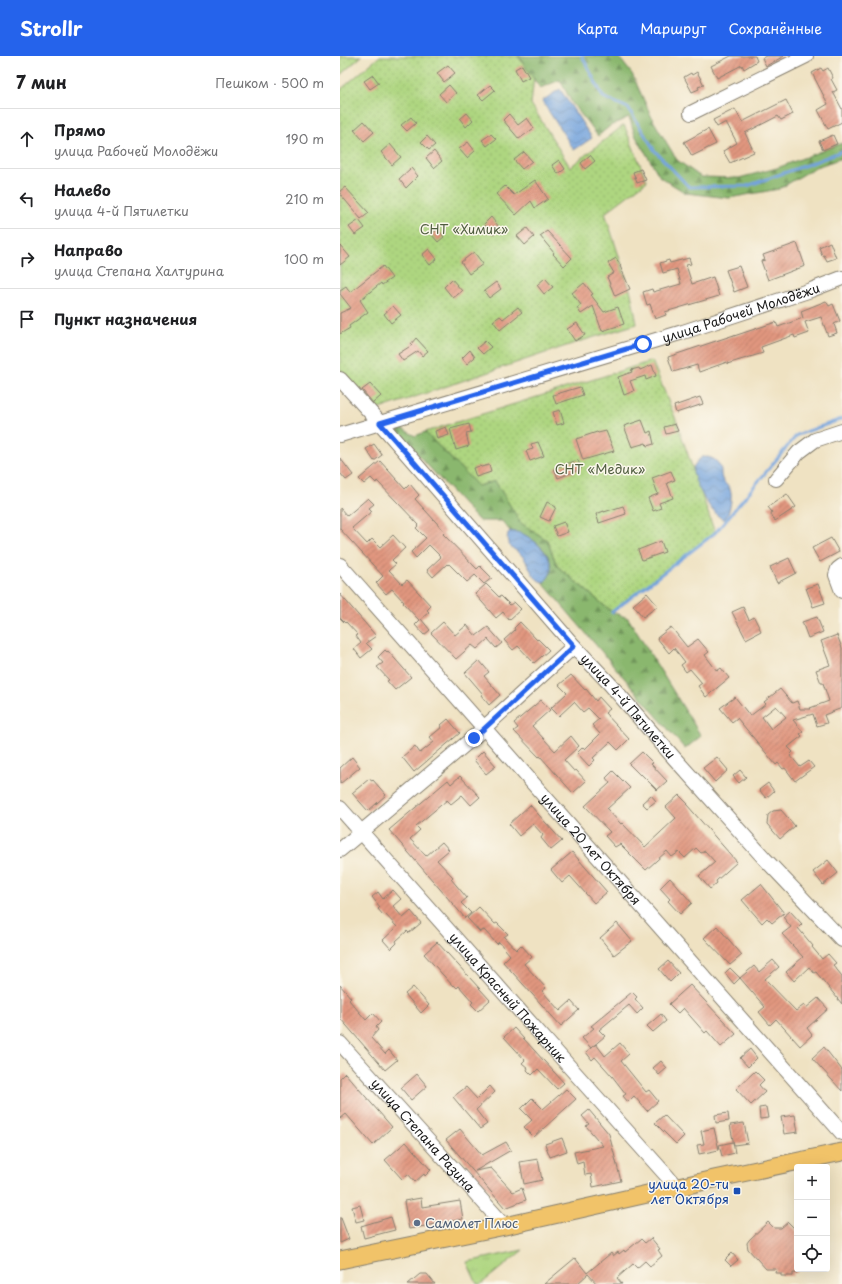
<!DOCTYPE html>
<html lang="ru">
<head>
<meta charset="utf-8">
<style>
  body { margin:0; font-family:"Playpen Sans",sans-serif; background:#f2f2f2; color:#202124 }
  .controls { position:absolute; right:12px; bottom:12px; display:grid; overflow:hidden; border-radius:4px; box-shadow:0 4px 16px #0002 }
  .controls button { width:36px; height:36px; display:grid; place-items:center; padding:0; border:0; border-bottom:1px solid #e0e0e0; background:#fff; color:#202124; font:20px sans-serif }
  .stop { position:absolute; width:12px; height:12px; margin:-9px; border:3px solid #2563eb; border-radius:50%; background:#fff }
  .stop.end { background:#2563eb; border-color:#fff; box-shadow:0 1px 4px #0008 }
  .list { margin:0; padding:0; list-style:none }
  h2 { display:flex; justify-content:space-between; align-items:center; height:52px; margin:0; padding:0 16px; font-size:17px }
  h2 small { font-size:13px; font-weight:400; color:#757577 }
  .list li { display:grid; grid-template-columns:26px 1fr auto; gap:12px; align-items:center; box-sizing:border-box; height:60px; padding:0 16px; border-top:1px solid #e0e0e0 }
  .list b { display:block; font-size:15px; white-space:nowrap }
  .list p { margin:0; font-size:13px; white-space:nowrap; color:#757577 }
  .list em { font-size:13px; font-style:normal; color:#757577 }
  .icon { flex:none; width:22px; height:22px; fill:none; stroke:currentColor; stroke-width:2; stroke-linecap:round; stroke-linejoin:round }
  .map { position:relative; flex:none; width:502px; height:1228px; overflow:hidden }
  header { display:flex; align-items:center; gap:24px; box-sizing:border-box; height:56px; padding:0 20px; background:#2563eb; color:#fff }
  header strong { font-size:19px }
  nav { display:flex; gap:22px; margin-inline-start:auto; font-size:14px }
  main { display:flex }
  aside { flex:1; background:#fff }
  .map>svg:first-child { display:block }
  .grass { fill:url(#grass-dots); stroke:#65794e }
  .forest { fill:url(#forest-firs); stroke:#536a45 }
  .park { fill:url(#park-tufts); stroke:#65794e }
  .water { fill:url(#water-waves); stroke:#48607c }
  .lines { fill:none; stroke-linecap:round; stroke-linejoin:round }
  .stream { stroke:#73a3dd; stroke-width:3 }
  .building { fill:url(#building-hatch); fill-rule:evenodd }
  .minor-casing { stroke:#867f6f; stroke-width:16 }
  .major-casing { stroke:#867f6f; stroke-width:19 }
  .minor { stroke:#fff; stroke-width:14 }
  .major { stroke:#f1c369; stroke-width:17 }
  .route { stroke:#2563eb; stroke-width:5 }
  .transit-dot { fill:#1a4fb4; stroke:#fbf7ec; stroke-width:1.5 }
  .service-dot { fill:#5c6f8a; stroke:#fbf7ec; stroke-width:1.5 }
  .labels { text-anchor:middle; stroke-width:3; stroke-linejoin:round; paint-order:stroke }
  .park-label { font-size:13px; fill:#4f5d3f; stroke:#fbf7ec }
  .street-label { font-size:13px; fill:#1c1c1c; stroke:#fbf7ec }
  .transit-label { font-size:13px; fill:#164399; stroke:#fbf7ec; text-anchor:end }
  .service-label { font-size:13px; fill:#4e5e75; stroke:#fbf7ec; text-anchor:start }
</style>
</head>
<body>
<header>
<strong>Strollr</strong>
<nav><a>Карта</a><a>Маршрут</a><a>Сохранённые</a></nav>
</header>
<main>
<aside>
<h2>7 мин<small>Пешком · 500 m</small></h2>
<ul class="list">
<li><svg class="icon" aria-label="ahead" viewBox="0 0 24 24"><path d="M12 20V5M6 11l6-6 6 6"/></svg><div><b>Прямо</b><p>улица Рабочей Молодёжи</p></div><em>190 m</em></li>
<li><svg class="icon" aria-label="left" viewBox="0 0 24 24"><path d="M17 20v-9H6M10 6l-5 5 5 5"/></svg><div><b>Налево</b><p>улица 4-й Пятилетки</p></div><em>210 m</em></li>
<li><svg class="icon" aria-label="right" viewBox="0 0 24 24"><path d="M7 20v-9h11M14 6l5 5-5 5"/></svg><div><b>Направо</b><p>улица Степана Халтурина</p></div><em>100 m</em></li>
<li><svg class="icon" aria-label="arrive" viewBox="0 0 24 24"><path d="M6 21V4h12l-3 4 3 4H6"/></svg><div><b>Пункт назначения</b></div></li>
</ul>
</aside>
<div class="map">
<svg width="502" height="1228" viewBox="0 0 502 1228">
  <defs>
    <pattern id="grass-dots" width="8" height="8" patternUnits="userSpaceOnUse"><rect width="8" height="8" fill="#aed680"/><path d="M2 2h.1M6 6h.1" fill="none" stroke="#95b76e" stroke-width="1.8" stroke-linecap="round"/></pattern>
    <pattern id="forest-firs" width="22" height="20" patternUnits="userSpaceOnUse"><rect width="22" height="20" fill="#8ab76e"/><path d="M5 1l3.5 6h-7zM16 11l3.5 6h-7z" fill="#70945a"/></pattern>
    <pattern id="park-tufts" width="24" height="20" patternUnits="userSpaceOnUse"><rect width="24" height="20" fill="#aed680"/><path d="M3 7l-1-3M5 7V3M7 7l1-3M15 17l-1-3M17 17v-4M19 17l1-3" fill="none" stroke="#95b76e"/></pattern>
    <pattern id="water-waves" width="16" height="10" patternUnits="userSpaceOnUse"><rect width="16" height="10" fill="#73a3dd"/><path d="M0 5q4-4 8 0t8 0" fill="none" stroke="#5e84b2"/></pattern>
    <pattern id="building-hatch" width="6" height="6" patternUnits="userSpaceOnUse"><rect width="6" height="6" fill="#e1967f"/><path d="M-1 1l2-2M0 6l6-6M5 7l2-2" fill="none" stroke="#b67a67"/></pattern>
  </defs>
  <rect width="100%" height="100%" fill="#fbf7ec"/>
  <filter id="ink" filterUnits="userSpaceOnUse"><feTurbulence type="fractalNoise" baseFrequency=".025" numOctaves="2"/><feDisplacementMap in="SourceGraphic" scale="8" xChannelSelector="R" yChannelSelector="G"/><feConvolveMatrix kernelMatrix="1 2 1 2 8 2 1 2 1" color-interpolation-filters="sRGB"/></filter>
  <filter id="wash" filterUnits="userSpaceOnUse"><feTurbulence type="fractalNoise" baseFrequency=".012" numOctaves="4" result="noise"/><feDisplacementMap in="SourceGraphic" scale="16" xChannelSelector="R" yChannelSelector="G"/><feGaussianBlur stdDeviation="0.9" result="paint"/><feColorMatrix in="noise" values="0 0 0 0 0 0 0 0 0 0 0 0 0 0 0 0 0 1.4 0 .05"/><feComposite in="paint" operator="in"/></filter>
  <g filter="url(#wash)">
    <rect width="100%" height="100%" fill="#efe2c2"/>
    <path class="grass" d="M0 0H22L0 19Z
      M40 0H185L194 20 191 48 230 111 284 69 307 125 265 157 291 237 297 268 235 287 36 354 0 314V34Z
      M312 305 336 364 375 477 272 556 217 510 207 484 181 468 155 425 138 430 85 376Z"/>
    <path class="forest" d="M178 0H278L292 18 313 64 337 104 361 121 399 122 437 112 502 87V102L476 111 439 133 389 142 346 137 320 121 295 79 289 61 270 70 258 80 232 47 220 24 200 32Z
      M58 370 75 380 85 376 138 430 155 425 181 467 207 484 217 510 272 556 288 562 361 680 345 693 202 526H204C225 503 191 477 170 475L162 465H139L54 373Z"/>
    <path class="park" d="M183 1194 141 1228H137L127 1206Z"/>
    <path class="water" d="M220 33 252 82 234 94 202 45Z
      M362 401C371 400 379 404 381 414 381 417 381 420 382 423 384 427 388 430 390 433 393 441 390 458 384 463 373 462 352 424 353 414 354 408 358 404 362 401Z
      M170 475C174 476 181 476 185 479 200 487 223 510 204 526 193 526 189 508 183 501 177 492 164 493 168 477Z"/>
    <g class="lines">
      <path class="stream" d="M242 0 263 41 288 52 315 95 349 131 407 130 472 107 502 95
        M272 556 375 477 457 379 502 363"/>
    </g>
    <g id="blocks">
      <path class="building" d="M391 0H415L417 5 404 13 402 9 377 22 371 10Z
        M426 0H444L426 10 422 2Z
        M108 9 115 17 104 26 97 17Z
        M182 9 189 21 181 25 175 13Z
        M481 12 483 15 488 12 493 22 491 23 497 34 493 36 502 53V66L488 73 478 54 488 48 472 17Z
        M357 16 364 29 358 31 359 33 352 36 344 21 351 17 352 19Z
        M33 19 39 27 30 33 24 25Z
        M109 29 116 37 106 46 99 38Z
        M150 29 155 34 143 44 138 39Z
        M446 44 453 58 441 64 438 60 405 77 414 96 390 107 383 95 397 87 386 66 377 71 373 64 395 53 402 66Z
        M127 57 133 64 126 71 120 63Z
        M169 58 178 69 187 62 194 72 179 83 163 64Z
        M71 61 76 67 67 75 61 69Z
        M24 65 34 76 24 85 14 74Z
        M368 73 376 88 352 100 344 86Z
        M151 78 156 83 147 90 142 84Z
        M493 79 497 88 483 94 479 85Z
        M87 80 95 89 89 94 81 86Z
        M128 86 135 95 127 102 119 93Z
        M50 88 61 101 52 109 41 96Z
        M94 95 102 105 94 112 86 102Z
        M184 96 192 105 182 113 174 104Z
        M250 99 255 105 245 113 241 107Z
        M219 104 225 113 218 118 212 109Z
        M71 112 78 120 66 132 59 123Z
        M301 113 306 124 297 127 293 116Z
        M195 124 208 143 195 152 191 145 176 159 156 138 165 130 174 139Z
        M5 131 29 157 21 163 0 138V135Z
        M151 161 160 172 153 178 144 168Z
        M19 164 25 172 15 179 9 171Z
        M187 172 194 181 185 189 177 180Z
        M98 173 104 181 98 186 91 178Z
        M207 175 232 202 224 210 213 198 214 197 200 180Z
        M490 186 496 202 487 205 484 199 482 200 479 191Z
        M457 187 465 210 428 224 421 205 425 204 423 199Z
        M0 189 10 201 0 209Z
        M89 193 97 203 90 209 82 199Z
        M134 196 143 208 129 218 121 206Z
        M276 202 281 210H280L290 233 275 240 267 221 274 217 268 207Z
        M349 202 351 208 346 209 352 228 373 221 379 240 325 256 326 259 315 263 310 248 307 249 303 236 312 233 313 236 341 228 337 213 323 217 320 207 329 204 330 207Z
        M43 210 52 222 42 229 41 227 20 244 28 256 9 270 10 272 0 278V257L11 252 0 238V234L6 230 10 236Z
        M399 210 407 231 394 236 386 214Z
        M205 222 213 231 204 238 197 229Z
        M112 223 122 235 113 242 104 231Z
        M156 226 161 233 149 242 144 235Z
        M244 227 253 238 251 239 264 256 278 251 284 268 262 275 253 250 241 258 237 252 241 249 232 237Z
        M486 245 489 250 493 248 500 265 494 268 497 277 488 280 481 261 465 266 469 277 455 282 454 279 421 291 423 297 387 308V306L359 316 357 309 333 316 328 301 394 279V280L436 266 438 271 463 262 461 255Z
        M53 250 61 259 51 267 44 258Z
        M178 251 182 256 160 274 153 265 160 260 163 263Z
        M237 267 245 279 235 285 227 273Z
        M76 282 88 295 82 300 78 295 63 305 58 298 72 289 71 288Z
        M145 285 151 291 143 298 137 292Z
        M130 294 135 301 127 308 122 302Z
        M312 309 316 320 306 324 305 320 290 325 294 335 284 339 278 321 292 316 291 314 299 312 300 314Z
        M30 328 41 340 33 347 22 334Z
        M240 331 243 339 216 348 213 339Z
        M360 341 363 348 336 357 334 350Z
        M220 354 224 367 217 369 213 356Z
        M302 364 307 377 311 375 314 388 307 390 306 387 292 391 284 370Z
        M129 368 131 376 126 377 129 390 116 394 110 373Z
        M335 368 338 375 326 378 324 371Z
        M106 371 109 379 97 383 95 375Z
        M266 375 274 395 243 404 236 383 257 376 258 377Z
        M198 386 204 400 190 405 186 395 193 393 191 388Z
        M34 388 42 399 34 405 26 393Z
        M0 402 13 419 6 424 0 417Z
        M238 404 241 413 218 422 214 412Z
        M40 405 65 433 70 428 79 439 75 443 105 476 103 478 137 513 140 510 152 522 144 528 135 519 127 526 109 508 108 509 107 508 93 521 87 514 101 501 89 489 76 502 71 496 86 482 76 472 79 469 37 425 36 427 31 422 24 428 19 423Z
        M149 409 151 416 136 421 133 412 140 410 141 411Z
        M331 415 335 424 327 427 333 442 319 447 321 452 313 455 308 442 318 438 312 422Z
        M447 438 456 451 435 465 431 458 432 456 428 451Z
        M28 442 34 448 29 452 32 455 12 472 27 488 32 483 40 491 53 479 65 492 52 504 56 508 49 514 62 528 67 524 91 550 87 554 89 556 81 563 90 574 84 579 75 569 80 564H79L63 547 64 546 52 533 46 538 36 527 43 520 0 473V452L7 460Z
        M207 446 216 451 209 465 200 461Z
        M283 450 286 458 259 467 256 458 264 455V456Z
        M224 466 228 476 217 480 213 470Z
        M491 482 499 496 480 506 472 492Z
        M321 485 325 496 302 504 298 494Z
        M449 502 456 517 437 527 430 511Z
        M146 528 159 541 161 540 170 549 174 546 181 553 169 564 163 556 156 562 135 538Z
        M478 528 485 547 473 551 466 532Z
        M307 537 318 550 303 561 293 549Z
        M0 538 36 580 26 587 32 593 21 602 14 593 21 587 16 580 18 579 6 566 5 567 0 562Z
        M403 551 409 564 414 561 421 575 406 583 392 556Z
        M477 561 483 576 468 582 462 566Z
        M103 566 115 579 127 569 136 580 148 571 162 587 156 592 148 583 137 593 132 589 116 603 91 577Z
        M180 566 197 584 198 583 209 594 194 607 178 590 173 594 164 584 175 574 174 572Z
        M331 571 347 591 358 583 369 596 365 599 377 615 381 612 389 622 366 641 358 630 362 627 350 613 346 616 341 609 345 606 334 592 329 597 317 582Z
        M497 579 502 592V652L484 659 487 667 477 670 473 658 453 664 463 676 460 678 462 680 448 691 453 696 450 699 460 711 469 705 474 711 455 725 445 712 443 713 438 707 436 709 397 662 392 666 380 652 395 641 410 660 426 648 424 646 440 633 452 647 457 645 460 653H471L470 652 489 645 483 627H481L476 614 490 609 481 585ZM436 650 446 661 431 673 422 661Z
        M45 594 47 596 48 595 71 621 55 634 47 625 49 624 37 611 43 607 38 601Z
        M139 604 149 616 144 620 160 639 149 649 141 639 143 638 125 617Z
        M231 619 245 634 246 633 256 645 259 641 270 653 265 657 289 683 278 694 270 686 253 702 255 704 249 710 237 697 243 691 245 693 260 678 252 669 259 663 248 652 243 656 234 646 219 660 211 652 227 637 219 629Z
        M201 644 210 654 192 670 215 695 231 680 239 690 224 704 234 715 236 714 246 725 233 737 200 700 199 701 174 675 178 672 174 667Z
        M108 663 120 677 74 716 62 701 75 690 80 697 94 686 90 681 102 671 101 669Z
        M143 695 156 710 146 718 134 704Z
        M302 696 313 707 311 708 327 725 317 734 301 718 300 719 289 708Z
        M12 701 20 711 0 728V712Z
        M377 701 388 714 375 726 363 712Z
        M400 714 406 721 399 727 393 720Z
        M273 715 290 732 267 753 281 768 282 767 305 791 336 762 326 751 339 739 348 748 347 749 397 806 376 825 377 827 370 833 359 820 375 806 365 795 361 797 356 792 345 802 339 796 332 801 327 795 306 814 280 788 275 791 265 780 270 776 245 750 270 727 266 722Z
        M120 720 140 741 131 749 122 739 111 748 107 744 76 770 80 774 70 783 86 800 102 786 109 794 97 804 113 821 111 823 127 842 121 847 131 857 125 862 49 774 108 724 111 728Z
        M29 723 32 725 33 724 46 739 28 755 12 737Z
        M428 727 434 735 426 742 419 734Z
        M311 739 316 745 307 752 302 747Z
        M190 749 222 785 211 794 201 782 203 779 193 768 179 780 169 768Z
        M441 754 455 770 440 783 427 768 428 759 433 755Z
        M232 796 267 836 254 847 230 820 222 827 211 814Z
        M488 804 498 817 483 829 473 816Z
        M330 822 352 847 340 858 328 845 330 843 320 832Z
        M421 828 444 857 432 867 427 862 422 867 402 844Z
        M53 834 61 843 53 850 63 862 71 855 81 867 69 877 67 875 56 885 57 887 51 893 43 884 57 871 45 858 43 859 38 853 40 851 32 841 38 836 43 843Z
        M139 851 155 868 157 867 168 878 164 881 176 894 181 889 192 901 184 908 206 932 202 935 220 955 231 945 239 954 221 970 163 906 170 899 159 886 157 888 144 874 140 876 127 862Z
        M450 855 462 868 458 872 473 890 472 891 482 903 488 898 496 907 493 909 502 920V948L476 916 474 917 469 911 454 925 446 916 463 901 442 878 451 871 443 861Z
        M277 867 292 885 274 899 260 882Z
        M377 870 402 899 390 909 364 882Z
        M97 886 150 944 138 955 131 948 133 946 119 930 117 932 114 929 113 930 84 898Z
        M433 904 439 911 425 923 456 955 464 949 466 952 478 942 488 953 467 972 472 979 460 990 436 963 430 969 424 962 419 956 425 951 400 922 394 928 385 917 390 912 400 922 414 910 419 916Z
        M328 905 339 917 330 926 319 913Z
        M0 929 11 942 9 944 26 964 33 957 41 966 36 971 38 974 31 982 45 998 49 994 57 1004 45 1014 0 962Z
        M350 929 396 978 381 991 367 975 365 977 343 952 338 957 329 948Z
        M73 931 89 949 81 957 65 938Z
        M292 936 297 941 295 943 303 952 297 958 289 949 259 974 265 980 251 992 242 982 254 972 251 970Z
        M321 958 326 965 313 976 307 970Z
        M174 972 224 1027 217 1033 198 1013 192 1019 187 1014 188 1012 182 1007 185 1004 164 981Z
        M280 987 289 998 281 1005 306 1036 309 1034 318 1045 307 1055 294 1040 288 1046 283 1040 286 1038 272 1020 255 1001 252 1004 246 996 256 988 265 1000Z
        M484 991 502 1014V1035L472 1002Z
        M410 993 417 1002 408 1011 400 1002Z
        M321 1005 327 1012 319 1019 313 1012Z
        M415 1015 424 1024 419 1029 425 1036 411 1049 396 1033Z
        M5 1017 52 1071 33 1089 6 1058 0 1063V1022Z
        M77 1018 87 1030 71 1044 61 1032Z
        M150 1030 155 1036 136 1054 147 1068 140 1073 113 1041 126 1031 137 1043Z
        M226 1033 236 1043 194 1081 184 1071 192 1064 181 1053 192 1042 203 1053Z
        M426 1051 428 1062 420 1063 419 1052Z
        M249 1054 269 1078 281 1125 253 1131 251 1118 245 1119 243 1106 237 1108 234 1096 263 1090 246 1070 249 1068 242 1060Z
        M388 1057 389 1065 376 1067 375 1059Z
        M324 1059 344 1080 336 1088 315 1067Z
        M455 1059 458 1076 444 1078 441 1061Z
        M404 1067 408 1087 394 1089 390 1069Z
        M374 1072 379 1094 359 1098 357 1089 364 1088 361 1075Z
        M120 1073 142 1099 166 1086 171 1094 135 1115 151 1112 173 1136 182 1132 186 1144 165 1152 106 1084Z
        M222 1082 227 1095 210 1101 205 1088Z
        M66 1086 91 1114 85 1120 84 1118 75 1126 68 1118 62 1123 45 1104Z
        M393 1086 395 1097 382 1100 379 1089Z
        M198 1103 202 1124 184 1128 180 1106Z
        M81 1142 82 1151 120 1145 123 1163 69 1173 64 1145Z
        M20 1149 24 1164 16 1166 12 1151Z
        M51 1161 55 1174 24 1182 21 1170Z
        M0 1162H1L9 1183 0 1187Z
        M428 1166 434 1172H441L448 1166 457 1175V1217H453V1220H441V1217H435L436 1213H426L408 1193 407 1187 409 1184Z
        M311 1182 320 1193 318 1194 322 1200 310 1210 305 1205 297 1212 293 1208 277 1222 282 1228H257L248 1218 237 1228H204L235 1202 247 1217 271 1197 273 1200 278 1196 279 1198 284 1194 285 1196 301 1183 305 1187Z
        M392 1197 398 1204 391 1210 385 1204Z
        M80 1218H87L95 1228H68Z"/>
    </g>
  </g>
  <g filter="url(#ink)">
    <use href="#blocks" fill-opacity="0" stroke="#867f6f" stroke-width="1"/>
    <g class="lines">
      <defs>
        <g id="minor">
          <path d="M351 57 466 0"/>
          <path id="s1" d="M0 323 40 367 234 590 269 627 335 703 425 803 502 884"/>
          <path id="s2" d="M0 379 343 276 471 234 502 222"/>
          <path d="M436 423 459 396 475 384 502 375"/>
          <path id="s3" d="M0 509 502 1077"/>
          <path d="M502 510 498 513 496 519 502 535"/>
          <path id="s4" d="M0 752 210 989 327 1120 336 1131"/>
          <path d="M0 794 134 681 234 590"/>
          <path id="s5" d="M0 987 165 1170"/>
        </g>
        <path id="major" d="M0 1204 165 1170 374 1123 502 1096"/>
      </defs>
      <use href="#minor" class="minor-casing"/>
      <use href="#major" class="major-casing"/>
      <use href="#minor" class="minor"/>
      <use href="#major" class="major"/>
    </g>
  </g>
  <g class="lines" filter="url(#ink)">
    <path class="route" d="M134 682 234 590 40 367 303 288"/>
  </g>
  <rect class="transit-dot" x="393" y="1131" width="8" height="8" rx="2"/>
  <circle class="service-dot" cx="77" cy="1167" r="4"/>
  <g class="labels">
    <g class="park-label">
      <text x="124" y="178">СНТ «Химик»</text>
      <text x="260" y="418">СНТ «Медик»</text>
    </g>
    <g class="street-label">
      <text dy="5" stroke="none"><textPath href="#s2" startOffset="419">улица Рабочей Молодёжи</textPath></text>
      <text dy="5" stroke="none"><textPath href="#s1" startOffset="436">улица 4-й Пятилетки</textPath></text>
      <text dy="5" stroke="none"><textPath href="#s3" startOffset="379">улица 20 лет Октября</textPath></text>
      <text dy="5" stroke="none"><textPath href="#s4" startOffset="253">улица Красный Пожарник</textPath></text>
      <text dy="5" stroke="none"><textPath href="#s5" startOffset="124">улица Степана Разина</textPath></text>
    </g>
    <g class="transit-label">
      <text x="389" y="1133">улица 20-ти<tspan x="389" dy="15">лет Октября</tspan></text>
    </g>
    <g class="service-label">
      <text x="85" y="1172">Самолет Плюс</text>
    </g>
  </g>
</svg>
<div class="controls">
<button>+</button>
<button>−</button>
<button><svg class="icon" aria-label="locate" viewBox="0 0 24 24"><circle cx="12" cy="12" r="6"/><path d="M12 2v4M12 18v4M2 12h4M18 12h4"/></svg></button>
</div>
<div class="stop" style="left:303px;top:288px"></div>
<div class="stop end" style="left:134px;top:682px"></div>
</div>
</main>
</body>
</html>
